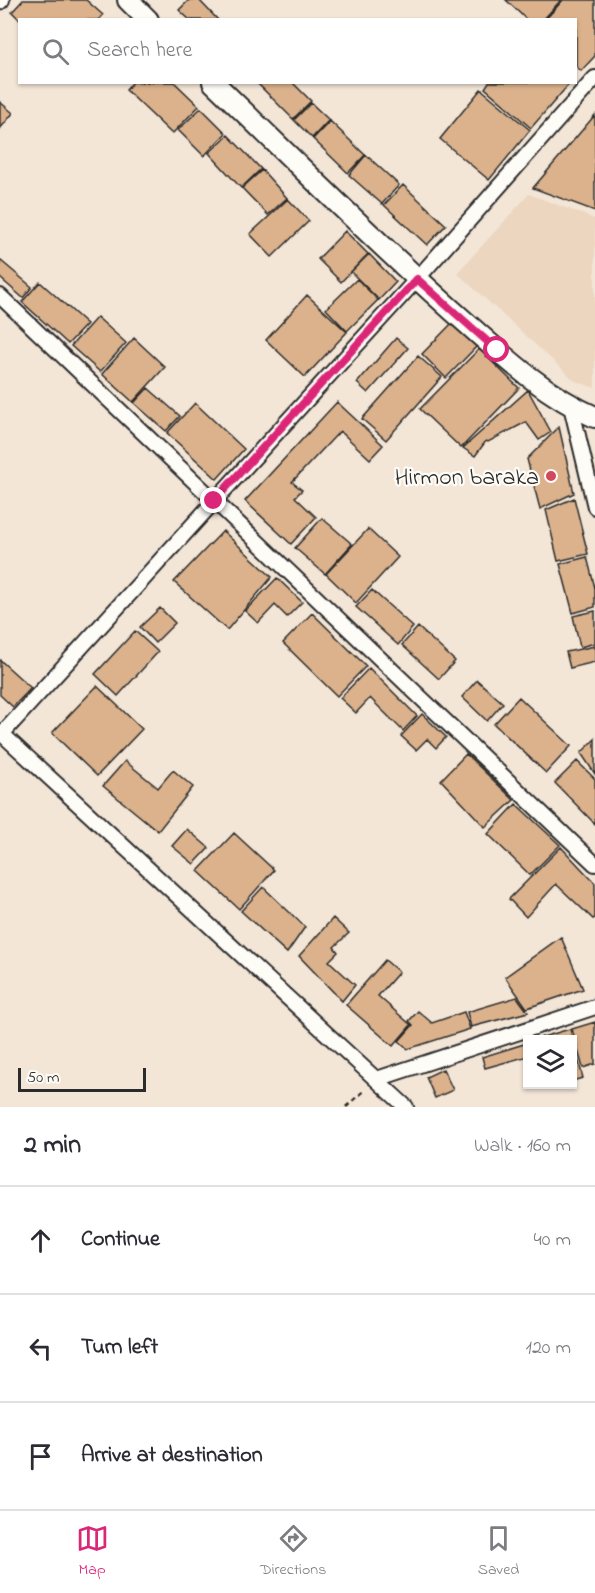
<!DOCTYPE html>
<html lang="en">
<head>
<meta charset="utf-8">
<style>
  body { margin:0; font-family:"Indie Flower",sans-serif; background:#f2f2f3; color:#2b2b33 }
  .controls { position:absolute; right:18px; bottom:18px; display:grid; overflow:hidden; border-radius:0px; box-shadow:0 2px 4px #0004 }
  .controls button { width:54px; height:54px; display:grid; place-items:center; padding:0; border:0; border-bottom:2px solid #e1e1e2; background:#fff; color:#2b2b33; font:30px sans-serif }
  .scale { position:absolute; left:18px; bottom:15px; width:128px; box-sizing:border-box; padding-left:6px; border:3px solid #2b2b2b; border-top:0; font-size:16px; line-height:21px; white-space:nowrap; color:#2b2b2b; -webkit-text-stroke:4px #fdfcf7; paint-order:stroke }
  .stop { position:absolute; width:18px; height:18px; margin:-14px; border:4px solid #db2777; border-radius:50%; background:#fff }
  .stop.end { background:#db2777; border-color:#fff; box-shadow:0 2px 6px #0008 }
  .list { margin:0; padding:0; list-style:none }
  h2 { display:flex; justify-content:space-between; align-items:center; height:78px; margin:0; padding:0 24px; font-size:26px }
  h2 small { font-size:20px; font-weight:400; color:#7c7c81 }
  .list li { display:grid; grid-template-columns:39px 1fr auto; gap:18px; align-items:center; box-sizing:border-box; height:108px; padding:0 24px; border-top:2px solid #e1e1e2 }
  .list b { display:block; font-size:22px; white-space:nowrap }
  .list em { font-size:20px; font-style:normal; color:#7c7c81 }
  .icon { flex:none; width:33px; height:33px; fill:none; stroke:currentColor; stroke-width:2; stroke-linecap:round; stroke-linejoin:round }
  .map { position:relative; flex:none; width:595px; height:1107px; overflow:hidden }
  .search { position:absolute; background:#fff; box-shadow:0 2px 4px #0004; left:18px; right:18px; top:18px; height:66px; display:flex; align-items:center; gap:15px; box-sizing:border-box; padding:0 21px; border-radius:0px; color:#7c7c81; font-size:22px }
  .sheet { height:402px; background:#fff }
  nav { display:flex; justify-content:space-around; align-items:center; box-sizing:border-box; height:84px; border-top:2px solid #e1e1e2; background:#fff; font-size:16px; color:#7c7c81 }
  nav a { display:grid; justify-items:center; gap:3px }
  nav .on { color:#db2777 }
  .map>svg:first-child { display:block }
  .built { fill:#ecd6c0 }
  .building { fill:#dbb28c; stroke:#2b2b2b; stroke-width:1.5 }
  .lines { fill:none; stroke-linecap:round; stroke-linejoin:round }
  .street-casing { stroke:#2b2b2b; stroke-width:18 }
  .secondary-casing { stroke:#2b2b2b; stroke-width:24 }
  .path { stroke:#2b2b2b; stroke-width:3; stroke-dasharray:4.5 4.5; stroke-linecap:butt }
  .street { stroke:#fdfcf7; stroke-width:14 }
  .secondary { stroke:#fdfcf7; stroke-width:20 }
  .route { stroke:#db2777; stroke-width:8 }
  .poi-dot { fill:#d1495b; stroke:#fdfcf7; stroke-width:2 }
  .labels { text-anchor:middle; stroke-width:4.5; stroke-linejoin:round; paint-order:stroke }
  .poi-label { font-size:24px; fill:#2b2b2b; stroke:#fdfcf7; text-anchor:end }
</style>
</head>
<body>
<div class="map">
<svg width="595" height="1107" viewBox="0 0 595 1107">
  <rect width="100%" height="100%" fill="#f3e6d7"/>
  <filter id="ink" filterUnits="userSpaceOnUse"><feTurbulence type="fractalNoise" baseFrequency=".0167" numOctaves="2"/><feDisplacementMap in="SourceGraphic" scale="12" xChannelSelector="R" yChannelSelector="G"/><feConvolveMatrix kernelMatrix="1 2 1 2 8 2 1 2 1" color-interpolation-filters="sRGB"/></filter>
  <g filter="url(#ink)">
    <path class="built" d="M529 194 595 219V388L575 381 457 273Z"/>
    <path class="building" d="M23 0H86L103 15 99 20H20L12 12Z
      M189 0H199L218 20H190L179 10Z
      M506 0H561L543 20H527Z
      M563 0H595V56L581 71 576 66V20H545Z
      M133 82H174L199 106 172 134 126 90Z
      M256 82H292L311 101 293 119Z
      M489 82H571L531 128 485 88Z
      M481 89 530 130 489 180 440 139Z
      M0 102 13 113 0 129Z
      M311 103 329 120 312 138 294 120Z
      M201 108 226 133 204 156 178 130Z
      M595 115V211L533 188Z
      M330 121 365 155 348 173 313 139Z
      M228 135 261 169 241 188 209 153Z
      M366 155 399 185 382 204 349 175Z
      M262 170 287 198 268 215 242 188Z
      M403 185 446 225 427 245 384 205Z
      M288 199 309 221 272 257 250 234Z
      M345 231 368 254 341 282 318 259Z
      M369 254 396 282 379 300 351 272Z
      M0 260 32 287 23 298 0 278Z
      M357 279 378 300 347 331 326 309Z
      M40 282 87 324 68 344 22 302Z
      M307 295 347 332 305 377 266 340Z
      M97 317 126 343 100 372 71 346Z
      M453 322 477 346 446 378 422 354Z
      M134 338 165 367 133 402 102 374Z
      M396 338 408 348 368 393 357 383Z
      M479 349 519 388 461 448 420 409Z
      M418 356 442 377 386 440 362 419Z
      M148 388 180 416 166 431 134 403Z
      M528 390 551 432 539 440 526 422 488 442 486 441 475 456 463 448Z
      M337 402 383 445 370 459 340 431 292 482 302 490 295 497 316 517 291 544 245 501Z
      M195 403 244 449 217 479 167 433Z
      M559 427 574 493 540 509 527 459Z
      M574 498 588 554 558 561 546 510Z
      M322 518 352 544 325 574 295 548Z
      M368 529 398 557 356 603 326 574Z
      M223 531 272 577 227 630 174 582Z
      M587 557 595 588V607L573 613 560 564Z
      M277 578 302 602 287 617 275 605 258 623 245 611Z
      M372 590 413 627 398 645 356 607Z
      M160 608 175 623 155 643 140 627Z
      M595 611V643L580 647 573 616Z
      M312 613 366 666 337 696 283 643Z
      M418 627 455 661 439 679 402 645Z
      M135 631 158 652 118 696 95 674Z
      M595 646V662L570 668 566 652Z
      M0 660 31 688 13 707 0 695Z
      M369 668 417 716 403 731 370 698 356 713 340 698Z
      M477 680 503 703 487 721 462 697Z
      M97 686 142 729 97 776 52 733Z
      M519 697 571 746 546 773 494 724Z
      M422 714 446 737 436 748 427 739 416 750 401 736Z
      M595 739V774L581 753Z
      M466 754 514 800 485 827 441 780Z
      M125 761 158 788 173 770 193 787 158 831 103 786Z
      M577 761 595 779V824L555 783Z
      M516 804 560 845 530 875 488 834Z
      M187 829 209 848 194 864 172 846Z
      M234 833 274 870 239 909 198 871Z
      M561 847 595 883V918L593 919 556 884 526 917 509 899Z
      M263 887 305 927 287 953 241 911Z
      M333 918 349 933 334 947 338 952 329 961 355 985 342 1001 299 956Z
      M561 937 583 989 527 1008 505 977Z
      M385 960 399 972 378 996 411 1025 393 1046 346 1005Z
      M517 997 528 1012 471 1027 467 1012Z
      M418 1011 432 1023 464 1012 470 1029 408 1049 399 1041 413 1025 409 1021Z
      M595 1022V1064L583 1068 572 1029Z
      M570 1029 583 1078 572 1081V1040H532Z
      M524 1044 528 1056 485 1068 482 1057Z
      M443 1069 453 1090 435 1098 426 1077Z"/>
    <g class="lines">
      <defs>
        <path id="street" d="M0 2 2 0
          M0 296 595 864
          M571 406 595 507
          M0 732 406 1107
          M2 734 417 279 595 78
          M377 1079 595 1007"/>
        <path id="secondary" d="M128 0 148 20
          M213 82C293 159 371 238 454 312 497 350 542 394 595 417"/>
      </defs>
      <use href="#street" class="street-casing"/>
      <use href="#secondary" class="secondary-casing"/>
      <path class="path" d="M346 1107 365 1090"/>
      <use href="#street" class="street"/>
      <use href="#secondary" class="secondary"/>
    </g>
  </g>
  <g class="lines" filter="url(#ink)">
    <path class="route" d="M214 501 417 279 497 350"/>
  </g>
  <circle class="poi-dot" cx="551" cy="476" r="6"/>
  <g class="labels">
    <g class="poi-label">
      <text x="539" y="484">Hirmon baraka</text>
    </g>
  </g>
</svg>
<div class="controls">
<button><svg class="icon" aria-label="layers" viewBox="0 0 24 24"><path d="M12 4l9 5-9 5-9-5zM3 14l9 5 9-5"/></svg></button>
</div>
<div class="scale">50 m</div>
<div class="stop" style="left:497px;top:350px"></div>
<div class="stop end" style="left:214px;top:501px"></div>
<div class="search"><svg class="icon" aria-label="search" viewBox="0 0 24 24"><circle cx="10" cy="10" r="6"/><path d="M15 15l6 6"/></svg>Search here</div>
</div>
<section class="sheet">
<h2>2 min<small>Walk · 160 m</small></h2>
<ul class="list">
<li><svg class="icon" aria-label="ahead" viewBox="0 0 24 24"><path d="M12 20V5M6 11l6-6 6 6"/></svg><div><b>Continue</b></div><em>40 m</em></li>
<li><svg class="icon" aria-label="left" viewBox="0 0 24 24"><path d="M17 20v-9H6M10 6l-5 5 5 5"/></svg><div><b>Turn left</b></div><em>120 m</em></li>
<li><svg class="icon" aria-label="arrive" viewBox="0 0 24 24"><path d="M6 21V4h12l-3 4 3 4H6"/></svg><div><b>Arrive at destination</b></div></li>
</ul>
</section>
<nav>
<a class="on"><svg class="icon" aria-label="map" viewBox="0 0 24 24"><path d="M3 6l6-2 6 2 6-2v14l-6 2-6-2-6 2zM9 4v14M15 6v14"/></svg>Map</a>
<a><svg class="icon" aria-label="directions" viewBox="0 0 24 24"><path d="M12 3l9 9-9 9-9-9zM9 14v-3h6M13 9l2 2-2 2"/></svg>Directions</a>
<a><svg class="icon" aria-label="saved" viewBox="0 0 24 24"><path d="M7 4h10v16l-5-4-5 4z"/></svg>Saved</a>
</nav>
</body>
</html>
